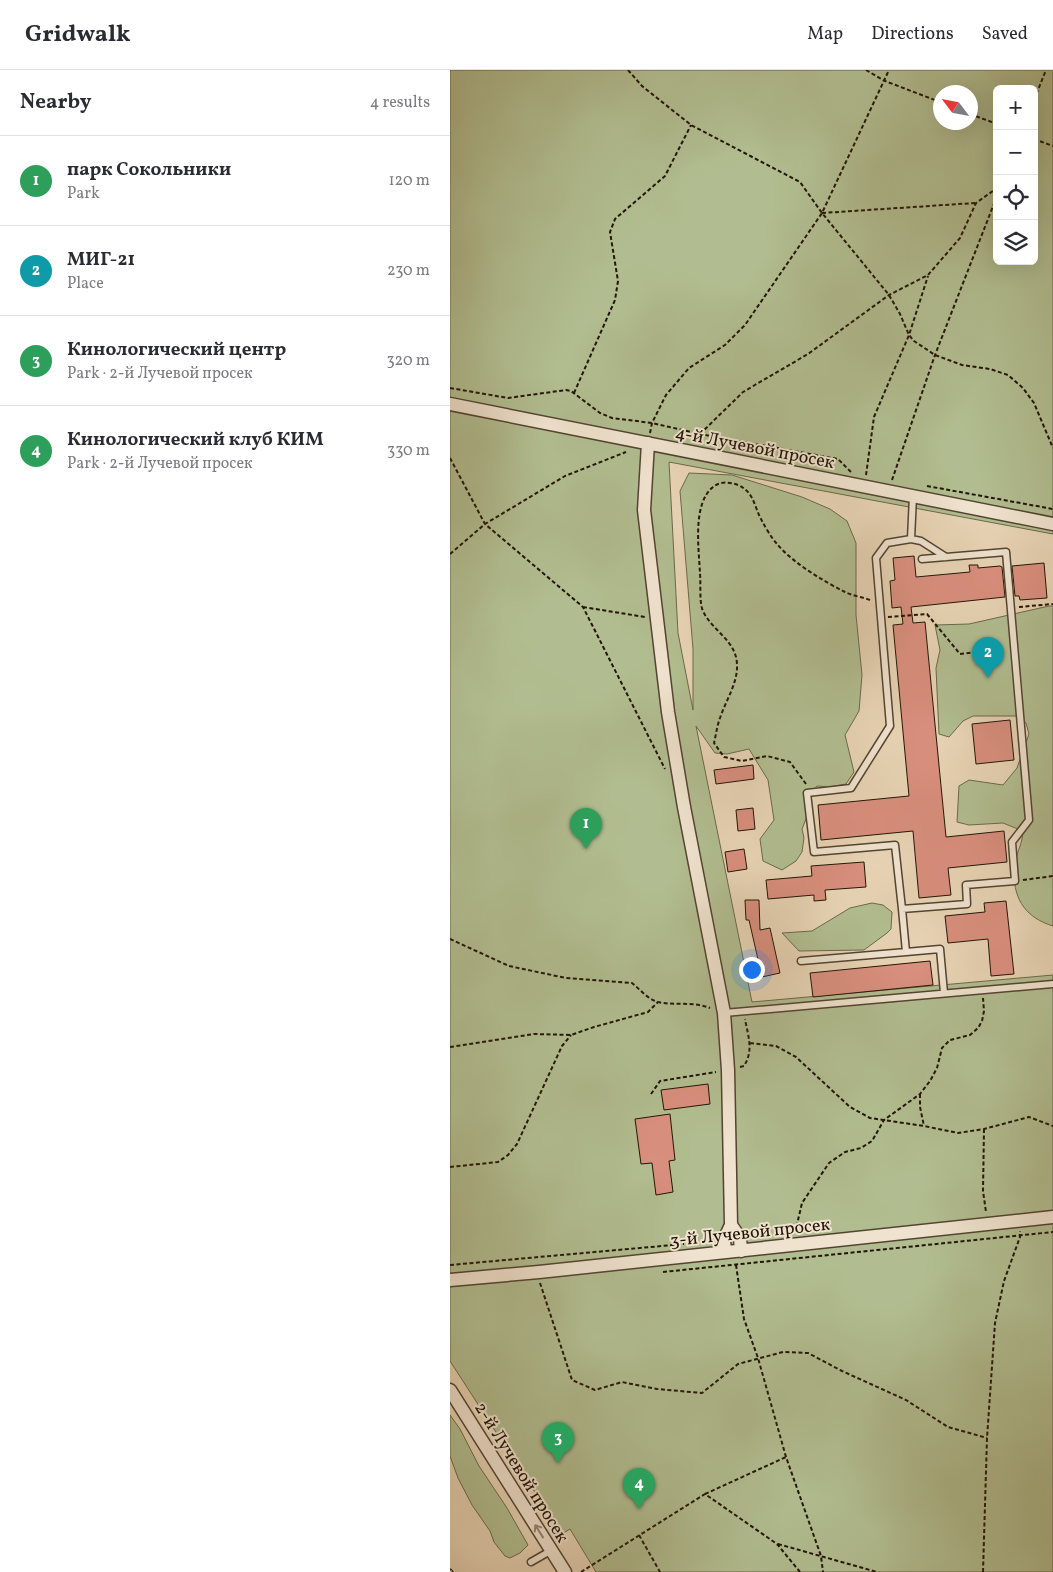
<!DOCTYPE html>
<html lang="en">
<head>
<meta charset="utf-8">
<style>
  body { margin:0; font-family:Vollkorn,serif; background:#f7f7f7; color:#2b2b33 }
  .controls { position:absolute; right:15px; top:15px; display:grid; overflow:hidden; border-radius:8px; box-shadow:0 5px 20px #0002 }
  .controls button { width:45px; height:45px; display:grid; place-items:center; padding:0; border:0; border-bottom:1px solid #e1e1e2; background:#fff; color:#2b2b33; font:25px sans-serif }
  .compass { position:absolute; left:483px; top:15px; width:45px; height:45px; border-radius:50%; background:#fff; box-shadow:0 5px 20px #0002; rotate:302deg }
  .you { position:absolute; left:301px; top:899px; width:18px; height:18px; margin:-12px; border:4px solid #fff; border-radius:50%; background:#1a73e8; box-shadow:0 0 0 8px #1a73e833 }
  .badge { display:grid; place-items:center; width:32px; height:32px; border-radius:50%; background:#d93025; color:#fff; font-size:16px; font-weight:700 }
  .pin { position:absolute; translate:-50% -41px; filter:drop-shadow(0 1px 2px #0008) }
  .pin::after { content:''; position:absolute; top:26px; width:18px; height:15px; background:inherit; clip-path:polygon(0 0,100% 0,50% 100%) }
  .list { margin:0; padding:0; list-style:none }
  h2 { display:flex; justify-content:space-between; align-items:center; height:65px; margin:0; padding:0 20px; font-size:21px }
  h2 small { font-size:16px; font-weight:400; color:#7c7c81 }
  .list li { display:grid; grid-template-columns:32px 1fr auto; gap:15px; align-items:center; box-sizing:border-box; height:90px; padding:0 20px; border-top:1px solid #e1e1e2 }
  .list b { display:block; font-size:19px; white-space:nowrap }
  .list p { margin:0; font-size:16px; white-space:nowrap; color:#7c7c81 }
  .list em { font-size:16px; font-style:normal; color:#7c7c81 }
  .icon { flex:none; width:28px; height:28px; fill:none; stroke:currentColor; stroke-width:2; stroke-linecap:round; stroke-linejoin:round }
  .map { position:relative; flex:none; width:603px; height:1502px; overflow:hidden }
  header { display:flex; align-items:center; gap:30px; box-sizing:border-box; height:70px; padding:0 25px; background:#fff; border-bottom:1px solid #e1e1e2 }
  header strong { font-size:24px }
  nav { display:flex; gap:28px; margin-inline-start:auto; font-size:18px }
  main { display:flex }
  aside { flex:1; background:#fff }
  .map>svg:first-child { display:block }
  .green { fill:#b1bd90; stroke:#6a694a; fill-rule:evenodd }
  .building { fill:#d98f7e; stroke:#221505 }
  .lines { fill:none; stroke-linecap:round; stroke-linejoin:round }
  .service-casing { stroke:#534431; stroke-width:9 }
  .minor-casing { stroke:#534431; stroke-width:15 }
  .path { stroke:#221505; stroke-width:2; stroke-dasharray:4 2.5; stroke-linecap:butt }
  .service { stroke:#efe2ce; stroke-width:6 }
  .minor { stroke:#efe2ce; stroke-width:12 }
  .rail-casing { stroke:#221505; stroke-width:5 }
  .rail { stroke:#efe2ce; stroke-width:3; stroke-dasharray:9; stroke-linecap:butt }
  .oneway { stroke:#938674 }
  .labels { text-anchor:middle; stroke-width:4; stroke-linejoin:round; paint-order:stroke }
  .street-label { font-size:18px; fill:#221505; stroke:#efe2ce }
</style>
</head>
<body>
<header>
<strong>Gridwalk</strong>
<nav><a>Map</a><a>Directions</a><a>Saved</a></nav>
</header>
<main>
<aside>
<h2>Nearby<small>4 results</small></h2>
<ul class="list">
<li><span class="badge" style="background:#2e9e5b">1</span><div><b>парк Сокольники</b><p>Park</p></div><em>120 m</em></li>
<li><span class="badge" style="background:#0f9aa8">2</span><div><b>МИГ-21</b><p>Place</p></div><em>230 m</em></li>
<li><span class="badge" style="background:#2e9e5b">3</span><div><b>Кинологический центр</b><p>Park · 2-й Лучевой просек</p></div><em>320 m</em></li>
<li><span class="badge" style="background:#2e9e5b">4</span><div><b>Кинологический клуб КИМ</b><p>Park · 2-й Лучевой просек</p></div><em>330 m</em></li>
</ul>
</aside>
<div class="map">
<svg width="603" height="1502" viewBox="0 0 603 1502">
  <rect width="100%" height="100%" fill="#e7d3b4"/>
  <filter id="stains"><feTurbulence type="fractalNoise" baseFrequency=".004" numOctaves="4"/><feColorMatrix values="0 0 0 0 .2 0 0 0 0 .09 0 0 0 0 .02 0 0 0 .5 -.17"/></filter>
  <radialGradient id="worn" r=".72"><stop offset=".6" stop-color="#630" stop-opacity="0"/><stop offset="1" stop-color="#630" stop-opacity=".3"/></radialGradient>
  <path class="green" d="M0 0H603V464L219 392 228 563 243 640V579L230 421 239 403 282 405 352 427 380 439 397 451 406 473V545L412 605 409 641 395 665 404 702 396 714 379 717 367 716 360 726 356 749 352 759 354 768 352 782 346 791 332 800 313 791 310 769 324 750 318 710 299 679 277 684 265 683 246 656 302 932 603 905V1502H146L120 1459 112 1464 0 1291ZM547 19H584V191H547ZM490 22H520V52H490Z
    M599 536H603V856C577 848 564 831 564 803 564 799 563 795 565 792 568 779 572 775 573 761L553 753 519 755 507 752 509 716 519 710 553 715 567 698 579 664 576 653 568 646H523L513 651 499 667 489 664 486 598 490 580 485 555 519 554Z
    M422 833 433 835 442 842 441 859 437 863 414 880 349 881 332 863 362 861 400 838Z
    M0 1345 10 1359 29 1396 57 1438 78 1475 70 1483 60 1488 55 1486 44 1472 40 1461 22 1435 8 1408 0 1386Z"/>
  <path class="building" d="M464 486 466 507 520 502 519 495H528V498L550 496 552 497 555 527 461 537 463 553 475 552 496 767 554 761 557 792 498 798 501 825 469 828 463 761 371 770 368 735 459 726 443 555 453 554 451 537 442 538 440 511 445 510 443 488Z
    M594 493 597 528 570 530 569 526H565L562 496Z
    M560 650 564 690 526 694 522 654Z
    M303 695 304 709 266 714 264 700Z
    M303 738 305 759 288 761 286 740Z
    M294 779 297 799 278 802 275 782Z
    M414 792 416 817 375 820 376 830 364 831V825L318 829 316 810 362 806 361 796Z
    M295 830H309L310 860 320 858 330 903 312 907 299 850H296Z
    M556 831 564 904 541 906 538 869 498 873 495 846 535 842 534 833Z
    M480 891 483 915 363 927 360 903Z
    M258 1014 260 1034 214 1040 211 1020Z
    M220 1044 225 1090 219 1091 223 1122 206 1125 202 1093 191 1094 185 1049Z"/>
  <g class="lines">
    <defs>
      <path id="service" d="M461 469 463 426
        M472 489 556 482 579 750 562 772 565 811 516 815 517 834 452 839 456 882 490 879 494 923
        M452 839 445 775 364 782 357 723 401 718 440 656 426 488 437 473 461 469 471 471 496 487
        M351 891 456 882
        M274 943 603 914
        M81 1492 102 1480"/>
      <path id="minor" d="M0 334 603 454
        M198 373 194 440 218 642 234 737 274 943 278 1000 281 1155
        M275 1182 274 1170 281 1155 290 1168 291 1181
        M0 1210 89 1202 603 1147
        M0 1320 115 1502"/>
    </defs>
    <use href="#service" class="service-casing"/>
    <use href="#minor" class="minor-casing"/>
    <path class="path" d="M178 0 192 16 241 55 350 112 372 143 439 225 450 244 459 265 464 271 485 285 512 295 540 299 558 305 573 318 584 333 603 378
      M416 0 435 11 490 32
      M584 30 596 0
      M520 44 547 54
      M584 69 603 76
      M372 143 525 133
      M0 318 58 328 116 320 121 321 150 343 162 348 202 353 250 364 388 389 401 402
      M124 323 165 230 168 211 160 162 165 149 215 106 241 55
      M200 363 202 353 216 325 239 298 275 275 295 255 372 143 439 0
      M250 364 293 322 358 284 439 225 478 205 510 168 526 133 547 118
      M0 388 35 454 133 537 215 699
      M416 405 424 347 459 265 478 206
      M442 410 485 285 547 126
      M477 416 603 439
      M0 484 35 454 115 406 176 382
      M133 537 195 547
      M569 537 603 534
      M438 547 477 544 510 584 555 579
      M356 714 340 692 317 686 292 691 274 687 264 673C266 665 267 656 270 648 276 630 288 613 287 594 286 570 262 561 253 541 249 533 251 513 250 504 249 479 242 434 263 417 270 411 280 412 288 415 304 422 304 436 311 449 315 457 321 467 327 474 343 493 373 511 395 522 403 526 412 527 420 530
      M573 810 603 806
      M0 869 59 896 116 908 182 913C190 919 197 929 208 932 225 936 242 931 260 938
      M300 973 326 976 346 987 400 1037 420 1048 474 1056 508 1063 534 1059 579 1047 603 1056
      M0 977 84 964 121 965 144 957 198 942 208 932
      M290 997 294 996C304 980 298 966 295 949
      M201 1024 210 1011 266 1002
      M470 1024V1037L474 1056
      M534 1059 533 1121 536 1142
      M0 1097 48 1092 58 1085 67 1074 112 976 121 965
      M345 1163 352 1133 379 1093 395 1082 411 1078 422 1071 434 1050 470 1024 480 1011 487 998 492 978 500 970 520 965 528 958 532 951 534 941 533 928
      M0 1195 234 1174
      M286 1195 294 1249 308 1288 336 1387 371 1486 373 1502
      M213 1202 603 1162
      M90 1213 122 1310 145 1320 172 1312 207 1319 252 1323 288 1294 333 1282 358 1283 392 1301 456 1330 498 1357 537 1368
      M255 1424 336 1387
      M189 1465 210 1502
      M328 1474 427 1502
      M131 1502 255 1424 327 1474 350 1502
      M533 1502 537 1368 545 1253 554 1211 570 1167V1161"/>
    <use href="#service" class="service"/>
    <use href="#minor" class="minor"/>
    <defs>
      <path id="rail" d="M0 1501 1 1502"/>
    </defs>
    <use href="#rail" class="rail-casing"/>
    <use href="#rail" class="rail"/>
  </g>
  <defs><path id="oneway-shaft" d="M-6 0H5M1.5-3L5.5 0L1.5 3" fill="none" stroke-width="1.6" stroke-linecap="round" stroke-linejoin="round" transform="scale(1.25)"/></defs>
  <use class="oneway" href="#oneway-shaft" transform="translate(89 1461) rotate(-122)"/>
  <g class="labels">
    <g class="street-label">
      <text transform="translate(305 377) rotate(11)" y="6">4-й Лучевой просек</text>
      <text transform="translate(300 1162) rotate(-6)" y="6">3-й Лучевой просек</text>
      <text transform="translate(72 1402) rotate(58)" y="6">2-й Лучевой просек</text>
    </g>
  </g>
  <rect width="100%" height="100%" filter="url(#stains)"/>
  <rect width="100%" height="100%" fill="url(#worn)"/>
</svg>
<div class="controls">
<button>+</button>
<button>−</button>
<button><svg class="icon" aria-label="locate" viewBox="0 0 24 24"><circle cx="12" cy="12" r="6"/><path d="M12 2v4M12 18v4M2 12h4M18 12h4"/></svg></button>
<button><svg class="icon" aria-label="layers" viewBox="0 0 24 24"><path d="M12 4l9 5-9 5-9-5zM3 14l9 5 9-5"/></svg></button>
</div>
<svg class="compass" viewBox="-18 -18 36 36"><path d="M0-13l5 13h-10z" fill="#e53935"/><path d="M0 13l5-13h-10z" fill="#7c7c81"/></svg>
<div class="you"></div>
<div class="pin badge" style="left:136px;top:779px;background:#2e9e5b">1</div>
<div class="pin badge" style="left:538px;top:608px;background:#0f9aa8">2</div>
<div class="pin badge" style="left:108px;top:1393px;background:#2e9e5b">3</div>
<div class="pin badge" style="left:189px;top:1439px;background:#2e9e5b">4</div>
</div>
</main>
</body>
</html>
